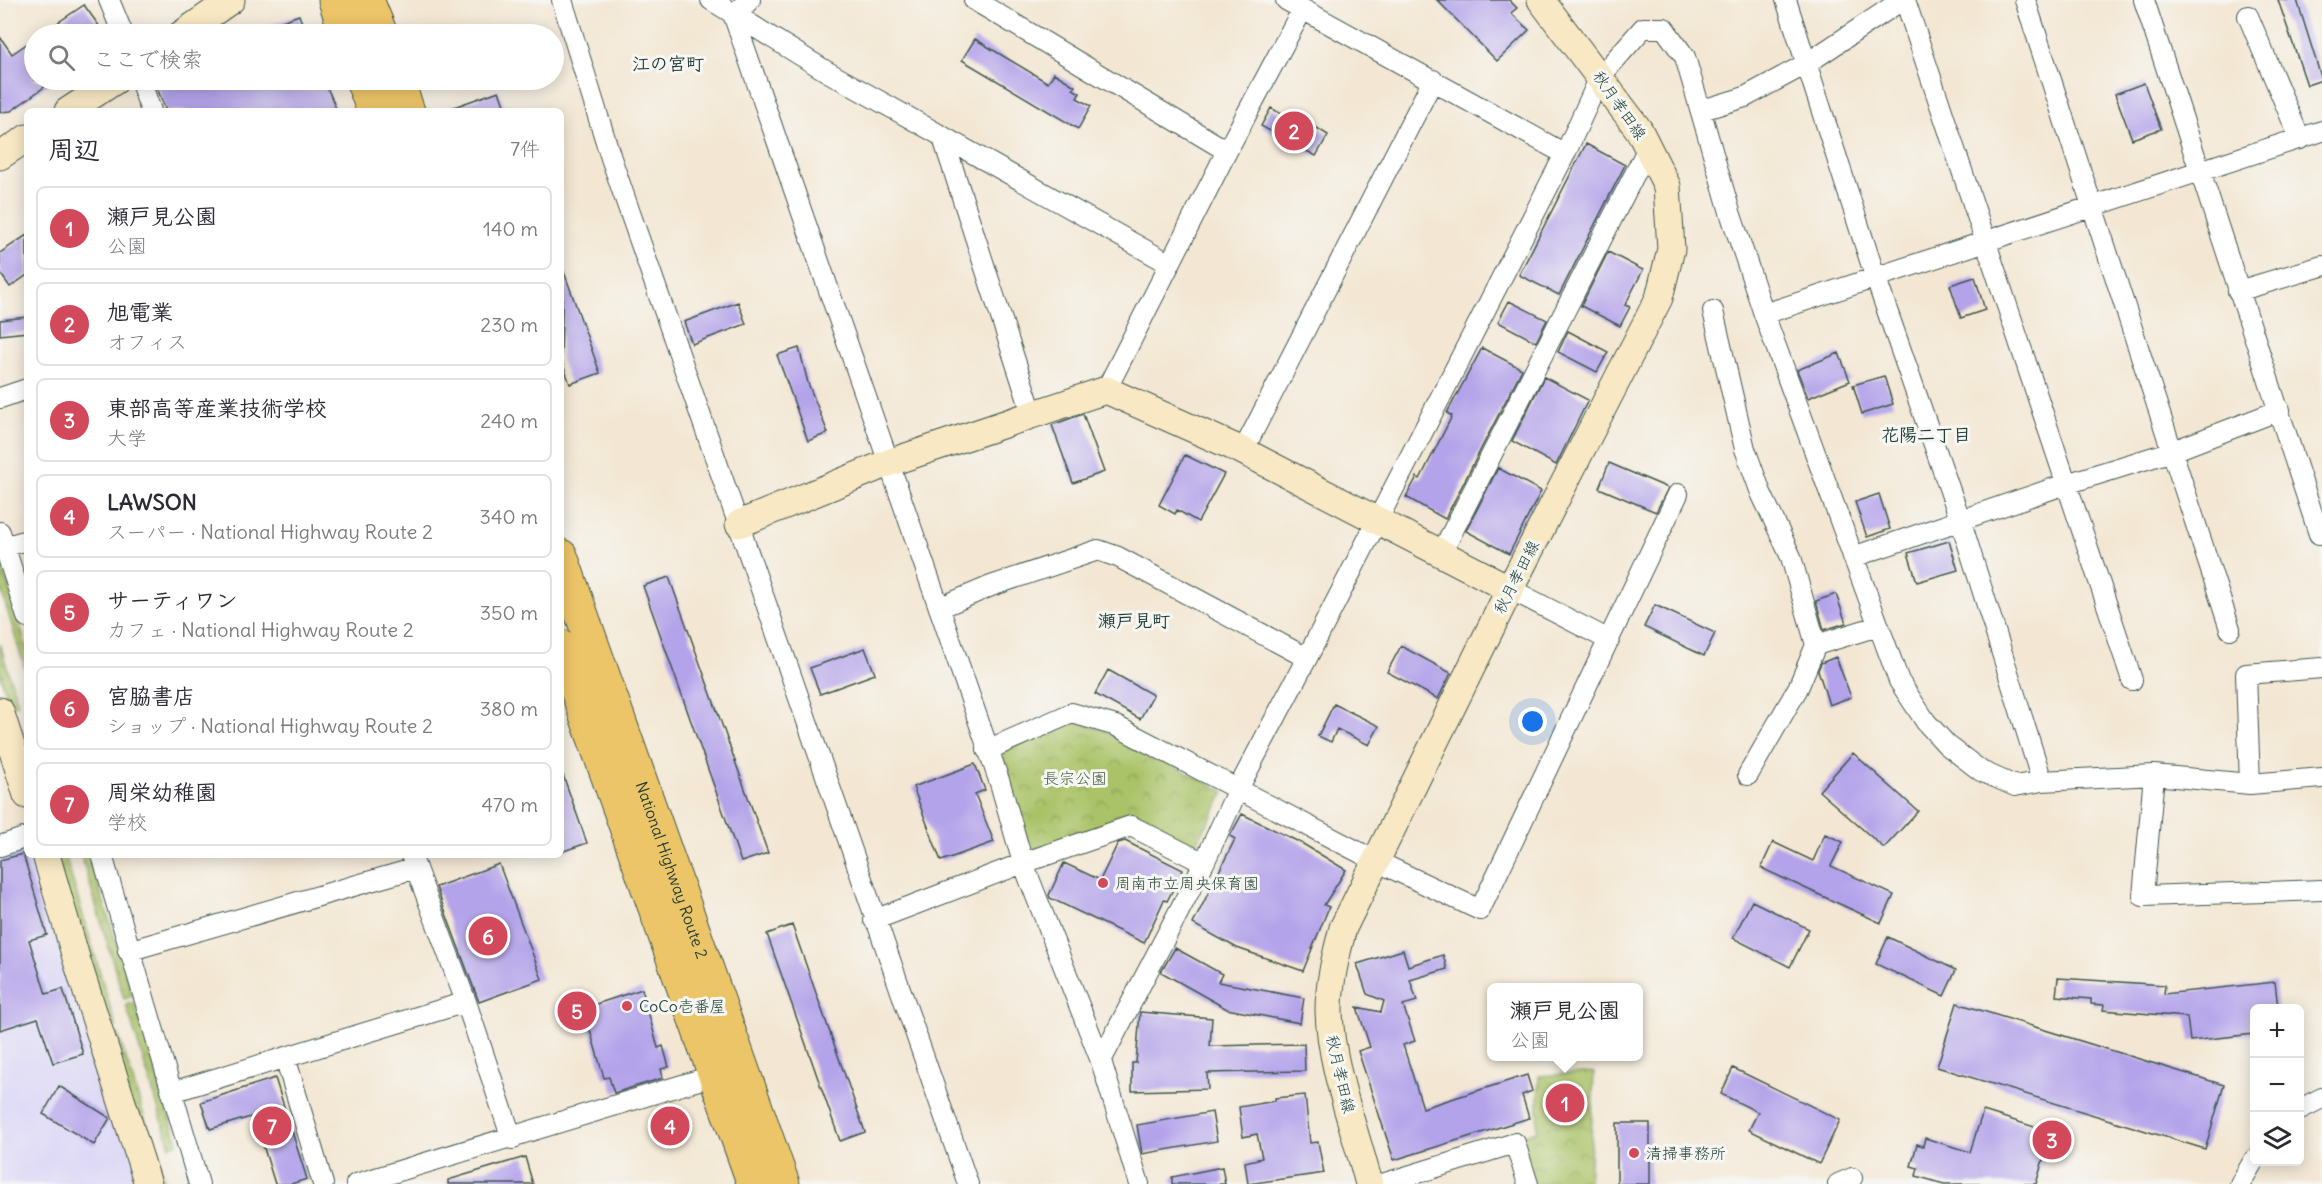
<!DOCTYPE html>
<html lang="ja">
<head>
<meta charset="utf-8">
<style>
  body { margin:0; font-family:Delius,"Klee One",sans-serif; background:#f2f2f3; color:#2b2b33 }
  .controls { position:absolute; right:18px; bottom:18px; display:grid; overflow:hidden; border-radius:9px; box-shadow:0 3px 15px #0003 }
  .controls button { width:54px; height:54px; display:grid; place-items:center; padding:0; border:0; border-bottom:2px solid #e1e1e2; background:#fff; color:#2b2b33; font:30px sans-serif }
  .you { position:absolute; left:1533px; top:722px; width:21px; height:21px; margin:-15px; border:4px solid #fff; border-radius:50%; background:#1a73e8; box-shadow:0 0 0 9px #1a73e833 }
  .badge { display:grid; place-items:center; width:39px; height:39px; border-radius:50%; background:#d1495b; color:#fff; font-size:20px; font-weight:700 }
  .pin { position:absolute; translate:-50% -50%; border:3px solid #fff; box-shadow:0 2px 6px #0006 }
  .popup { position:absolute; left:1487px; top:983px; width:156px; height:78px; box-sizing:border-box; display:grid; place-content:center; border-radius:9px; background:#fff; filter:drop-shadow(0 2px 4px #0005); font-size:20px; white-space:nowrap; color:#7c7c81 }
  .popup b { font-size:22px; color:#2b2b33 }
  .popup::after { content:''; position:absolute; left:50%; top:100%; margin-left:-12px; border:12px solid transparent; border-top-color:#fff }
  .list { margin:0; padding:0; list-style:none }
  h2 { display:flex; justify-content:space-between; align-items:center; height:78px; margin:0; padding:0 24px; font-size:26px }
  h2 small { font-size:20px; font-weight:400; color:#7c7c81 }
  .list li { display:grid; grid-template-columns:39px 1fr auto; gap:18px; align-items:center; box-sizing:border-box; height:84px; margin:0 12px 12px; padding:0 12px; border:2px solid #e1e1e2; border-radius:9px }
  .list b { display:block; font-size:22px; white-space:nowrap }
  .list p { margin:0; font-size:20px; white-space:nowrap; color:#7c7c81 }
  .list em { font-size:20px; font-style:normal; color:#7c7c81 }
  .icon { flex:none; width:33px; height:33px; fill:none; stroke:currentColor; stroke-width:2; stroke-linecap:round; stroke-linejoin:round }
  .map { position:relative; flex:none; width:2322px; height:1184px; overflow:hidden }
  .search { position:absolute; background:#fff; box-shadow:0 3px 15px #0003; left:24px; top:24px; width:540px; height:66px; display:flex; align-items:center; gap:15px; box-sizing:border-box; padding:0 21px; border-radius:33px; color:#7c7c81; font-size:22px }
  .panel { position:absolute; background:#fff; box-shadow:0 3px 15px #0003; left:24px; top:108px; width:540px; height:750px; border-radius:9px }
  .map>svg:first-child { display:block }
  .built { fill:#dad6f7 }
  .grass { fill:url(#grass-dots); stroke:#64804e; stroke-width:1.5 }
  .park { fill:url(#park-crowns); stroke:#64804e; stroke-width:1.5 }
  .building { fill:#b3a3ea }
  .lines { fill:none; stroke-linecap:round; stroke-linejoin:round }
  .street-casing { stroke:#3f564c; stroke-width:22 }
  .secondary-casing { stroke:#3f564c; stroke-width:29 }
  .highway-casing { stroke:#3f564c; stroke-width:35 }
  .street { stroke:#fff; stroke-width:20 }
  .secondary { stroke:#f8e8c3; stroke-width:27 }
  .highway { stroke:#edc569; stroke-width:33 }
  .poi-dot { fill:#d1495b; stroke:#f6f6f2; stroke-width:2 }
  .labels { text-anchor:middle; stroke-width:6; stroke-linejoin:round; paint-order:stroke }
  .street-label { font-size:16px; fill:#1f3d34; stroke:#f6f6f2 }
  .park-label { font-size:16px; fill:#425e41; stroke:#f6f6f2 }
  .poi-label { font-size:16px; fill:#1f3d34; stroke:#f6f6f2; text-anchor:start }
  .neighbourhood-label { font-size:18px; font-weight:bold; fill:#1f3d34; stroke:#f6f6f2 }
</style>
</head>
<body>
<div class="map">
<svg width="2322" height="1184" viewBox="0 0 2322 1184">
  <defs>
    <pattern id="grass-dots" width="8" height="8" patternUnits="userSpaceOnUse" patternTransform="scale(1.5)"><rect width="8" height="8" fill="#aac368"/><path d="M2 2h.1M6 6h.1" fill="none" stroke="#8aa056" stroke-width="1.8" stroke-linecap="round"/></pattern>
    <pattern id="park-crowns" width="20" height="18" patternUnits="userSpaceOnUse" patternTransform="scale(1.5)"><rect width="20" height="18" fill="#aac368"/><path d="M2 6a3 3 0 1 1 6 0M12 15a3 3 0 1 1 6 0" fill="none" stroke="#8aa056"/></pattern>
  </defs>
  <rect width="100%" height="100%" fill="#f6f6f2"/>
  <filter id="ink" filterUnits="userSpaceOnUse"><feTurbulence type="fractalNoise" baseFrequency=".0167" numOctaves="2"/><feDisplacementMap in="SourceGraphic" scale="12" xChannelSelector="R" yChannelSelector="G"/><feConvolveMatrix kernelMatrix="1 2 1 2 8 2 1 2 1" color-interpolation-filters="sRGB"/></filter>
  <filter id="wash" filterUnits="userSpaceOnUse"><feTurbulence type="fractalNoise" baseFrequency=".008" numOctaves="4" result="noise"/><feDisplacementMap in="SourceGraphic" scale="24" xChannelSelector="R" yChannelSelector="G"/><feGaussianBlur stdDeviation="1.35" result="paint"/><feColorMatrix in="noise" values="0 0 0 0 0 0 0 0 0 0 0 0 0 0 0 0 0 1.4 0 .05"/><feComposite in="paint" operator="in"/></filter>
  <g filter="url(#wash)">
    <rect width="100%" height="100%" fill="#f3e7d3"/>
    <path class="built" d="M27 848V855H37L142 1184H0V855Z"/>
    <path class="grass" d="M0 560 27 649V676L0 586Z
      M0 644 18 704 10 706 0 674Z
      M56 855H65L116 1027 107 1029Z
      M81 855H89L133 996 124 999Z
      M134 1002 178 1143 170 1146 126 1005Z
      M118 1034 166 1184H157L110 1036Z"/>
    <path class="park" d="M1071 721 1102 729 1225 792 1194 848 1138 818 1124 819 1029 851 1001 751Z
      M1594 1072 1589 1184H1533L1518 1137 1537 1131 1539 1076Z"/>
    <g id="blocks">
      <path class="building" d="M1437 0H1509L1517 8 1511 13 1529 30 1497 61Z
        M2278 0H2297L2322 80 2307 85Z
        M84 5 105 34H41Z
        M299 15 306 34H251V32Z
        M0 37 12 54 34 39V80H54L11 111 0 112Z
        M975 39 1048 83 1054 73 1075 86 1073 89 1080 93 1077 98 1091 106 1078 129 962 60Z
        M154 80H324L337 111H166Z
        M2144 83 2161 129 2132 139 2115 94Z
        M499 91 506 111H448V109Z
        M1271 108 1288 118 1292 112 1328 135 1316 156 1261 126Z
        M1586 144 1625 165 1559 295 1519 275Z
        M27 235V275L10 287 0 273V253Z
        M1608 252 1643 270 1625 305 1630 307 1620 326 1581 306Z
        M563 269 600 373 570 384 561 359Z
        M1975 277 1985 310 1961 318 1950 285Z
        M1509 301 1547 320 1536 342 1498 322Z
        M738 302 746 324 692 344 684 322Z
        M27 317V332L0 335V320Z
        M1568 331 1608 352 1597 372 1558 352Z
        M799 348 808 383 828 433 808 441 777 355Z
        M1482 348 1522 369 1445 519 1406 497 1417 477 1420 479 1452 416 1447 413Z
        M1839 353 1850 381 1808 398 1797 370Z
        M1884 376 1893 404 1862 414 1853 385Z
        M1544 377 1588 400 1556 465 1512 441Z
        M1083 414 1104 472 1073 483 1052 425Z
        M1185 455 1224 474 1198 522 1177 510 1175 514 1159 505Z
        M1609 463 1668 488 1656 512 1599 488Z
        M1498 468 1541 491 1509 554 1466 531Z
        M1879 494 1890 529 1867 537 1855 502Z
        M1949 541 1958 570 1917 582 1908 553Z
        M669 577 768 853 741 862 643 586Z
        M1836 594 1846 623 1824 630 1816 601Z
        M1655 605 1715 633 1704 656 1644 627Z
        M1401 646 1451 673 1438 699 1387 672Z
        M865 648 875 674 820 694 810 668Z
        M1836 657 1851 697 1829 705 1818 670 1821 663Z
        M1108 670 1153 695 1140 719 1095 694Z
        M1334 704 1379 726 1369 745 1337 729 1331 742 1318 736Z
        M1853 753 1918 811 1884 848 1819 791Z
        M975 764 985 790 975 794 994 842 941 861 913 787Z
        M563 775 587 843 561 852V776Z
        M1242 814 1303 844 1346 870 1324 905 1329 907 1303 971 1237 948 1193 924 1235 839 1230 836Z
        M1825 834 1843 842 1831 866 1894 895 1881 923 1761 868 1773 842 1813 861Z
        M1125 841 1183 870 1167 901 1164 900 1144 943 1050 898 1049 895 1064 863 1100 880 1118 843Z
        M23 854 47 935 29 940 46 994 63 989 83 1054 53 1063 38 1018 0 1030V860Z
        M499 864 542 979 479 1002 436 887Z
        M1752 901 1809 929 1790 967 1733 938Z
        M792 925 865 1132 840 1141 767 934Z
        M1888 937 1956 970 1944 996 1876 964Z
        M1175 948 1222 974 1218 982 1304 998 1300 1023 1227 1009 1161 972Z
        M1403 950 1408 966 1443 955 1447 969 1410 980 1417 1001 1403 1005 1415 1041 1403 1045 1423 1108 1527 1075 1532 1091 1522 1095 1529 1118 1394 1160 1358 1051 1370 1047 1357 1007 1381 1012 1384 1001 1367 994 1357 964Z
        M2058 978 2165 985 2164 994 2275 982 2278 1008H2254V1034L2190 1041 2187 1017 2103 1010 2104 1005 2091 1004V999L2056 996Z
        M642 989 658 1048 663 1046 669 1067 661 1069 663 1078 614 1093 609 1077 604 1078 588 1023 573 1028 562 998 581 991 587 1007Z
        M1957 1003 2224 1085 2205 1149 1937 1067Z
        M1140 1012 1212 1018 1210 1046 1304 1044 1305 1071 1207 1073 1208 1089 1132 1091V1063H1136Z
        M1733 1068 1840 1120 1819 1164 1749 1130 1758 1112 1721 1094Z
        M275 1078 307 1179 291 1184H275L254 1116 210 1129 201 1102Z
        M59 1086 110 1118 94 1145 43 1114Z
        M1305 1095 1310 1143 1318 1142 1324 1173 1248 1184 1245 1162 1262 1158 1257 1134 1243 1137 1239 1107 1275 1101V1098Z
        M1983 1111 2051 1132 2036 1184H1944L1916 1176 1918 1168 1911 1166 1917 1144 1923 1146 1925 1138 1970 1152Z
        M1212 1112 1217 1141 1142 1154 1137 1125Z
        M1617 1123H1650V1184H1617Z
        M525 1157 533 1184H448V1180Z
        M1222 1167 1225 1184H1172V1177Z"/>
    </g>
  </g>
  <g filter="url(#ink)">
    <use href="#blocks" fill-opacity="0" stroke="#3f564c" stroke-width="1.5"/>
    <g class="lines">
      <defs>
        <path id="street" d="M109 0 123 34
          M562 0 611 158 968 1184
          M711 0 826 71 1170 264
          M974 0 1227 151
          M1286 0 1565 154
          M1786 0 1875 276 1961 522 2042 781
          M1905 0 2132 680
          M2025 0 2230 629
          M2144 0 2319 534
          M733 14 1000 783 1023 863 1101 1061 1139 1184
          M733 14 750 0
          M2248 16 2300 139
          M140 80 151 111
          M1702 110 1745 97 1806 64 1902 0
          M943 138 1032 413
          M2238 291 2322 266
          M1713 311 1745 449 1761 493 1791 557 1816 645
          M1764 314 2322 131
          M1106 390 1227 151 1302 10
          M0 398 27 389
          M1243 451 1433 80
          M0 532 27 617
          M4 547 27 540
          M1442 552 1649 146
          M1853 557 2066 484 2173 451 2280 410
          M1510 589 1609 640
          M939 608 991 586 1098 550 1118 557 1307 658
          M987 750 1072 713 1116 726 1376 861 1480 910 1678 494
          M1748 775 1798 688 1816 645 1878 626
          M2154 775 2143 896 2322 890
          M2250 784 2246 674 2322 668
          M0 846 27 837
          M102 855 199 1184
          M411 855 466 1002 512 1139
          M874 920 1023 863 1131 826 1204 863
          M128 951 416 868
          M285 1057 323 1184
          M1101 1061 1204 863 1238 789 1307 658 1565 154 1600 77 1643 28H1664L1685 57 1730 212 1764 314 1899 681 1926 722 1947 745 1981 771 2015 786 2042 781 2154 775 2250 784 2322 778
          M172 1092 466 1002
          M2300 1109 2322 1098
          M356 1184 715 1075
          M1382 1184 1515 1143 1528 1184
          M1838 1184 1852 1178
          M2240 1184 2254 1160"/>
        <path id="secondary" d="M182 34 231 0
          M68 111 116 80
          M0 156 27 138
          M739 524 888 463 1106 390 1243 451 1510 589
          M0 711 27 795
          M46 855 77 961 148 1184
          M1369 1184C1355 1129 1330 1066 1329 1010 1329 982 1336 955 1343 928L1510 589 1659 298 1671 249 1667 186 1639 130 1541 0"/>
        <g id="highway">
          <path d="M335 0 346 34"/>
          <path d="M367 0 381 34"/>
          <path d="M362 80 374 111"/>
          <path d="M397 80 408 111"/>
          <path id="s1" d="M561 556 783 1184"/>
          <path d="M561 646 754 1184"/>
        </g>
      </defs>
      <use href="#street" class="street-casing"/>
      <use href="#secondary" class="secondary-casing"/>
      <use href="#highway" class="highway-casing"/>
      <use href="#street" class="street"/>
      <use href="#secondary" class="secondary"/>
      <use href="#highway" class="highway"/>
    </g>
  </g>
  <g class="poi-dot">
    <circle cx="1103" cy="883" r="6"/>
    <circle cx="627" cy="1006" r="6"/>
    <circle cx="1634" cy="1153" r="6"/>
  </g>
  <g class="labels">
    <g class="street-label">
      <text transform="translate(1620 105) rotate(55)" y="6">秋月孝田線</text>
      <text transform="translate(1516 577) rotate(-63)" y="6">秋月孝田線</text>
      <text dy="6" stroke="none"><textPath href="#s1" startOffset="333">National Highway Route 2</textPath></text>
      <text transform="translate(1341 1074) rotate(77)" y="6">秋月孝田線</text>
    </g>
    <g class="park-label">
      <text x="1075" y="784">長宗公園</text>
    </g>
    <g class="poi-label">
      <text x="1115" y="889">周南市立周央保育園</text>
      <text x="639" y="1012">CoCo壱番屋</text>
      <text x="1646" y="1159">清掃事務所</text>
    </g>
    <g class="neighbourhood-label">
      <text x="668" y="70">江の宮町</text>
      <text x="1926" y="441">花陽二丁目</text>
      <text x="1134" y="627">瀬戸見町</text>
    </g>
  </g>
</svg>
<div class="controls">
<button>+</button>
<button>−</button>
<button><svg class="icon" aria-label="layers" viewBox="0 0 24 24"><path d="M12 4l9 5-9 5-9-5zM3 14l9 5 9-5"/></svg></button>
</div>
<div class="you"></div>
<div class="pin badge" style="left:1565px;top:1103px">1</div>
<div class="popup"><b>瀬戸見公園</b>公園</div>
<div class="pin badge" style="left:1294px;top:131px">2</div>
<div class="pin badge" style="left:2052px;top:1140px">3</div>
<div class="pin badge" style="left:670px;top:1126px">4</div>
<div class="pin badge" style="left:577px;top:1011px">5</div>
<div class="pin badge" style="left:488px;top:936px">6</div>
<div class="pin badge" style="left:272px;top:1126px">7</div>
<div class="search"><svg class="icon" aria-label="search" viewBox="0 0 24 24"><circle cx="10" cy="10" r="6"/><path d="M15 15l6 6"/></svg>ここで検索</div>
<section class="panel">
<h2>周辺<small>7件</small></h2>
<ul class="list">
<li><span class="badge">1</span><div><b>瀬戸見公園</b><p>公園</p></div><em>140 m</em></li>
<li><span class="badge">2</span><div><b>旭電業</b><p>オフィス</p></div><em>230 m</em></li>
<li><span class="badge">3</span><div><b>東部高等産業技術学校</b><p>大学</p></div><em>240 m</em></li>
<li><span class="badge">4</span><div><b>LAWSON</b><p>スーパー · National Highway Route 2</p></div><em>340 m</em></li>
<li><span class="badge">5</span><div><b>サーティワン</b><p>カフェ · National Highway Route 2</p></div><em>350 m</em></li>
<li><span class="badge">6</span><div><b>宮脇書店</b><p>ショップ · National Highway Route 2</p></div><em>380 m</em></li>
<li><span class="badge">7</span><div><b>周栄幼稚園</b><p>学校</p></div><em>470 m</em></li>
</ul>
</section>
</div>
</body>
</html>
